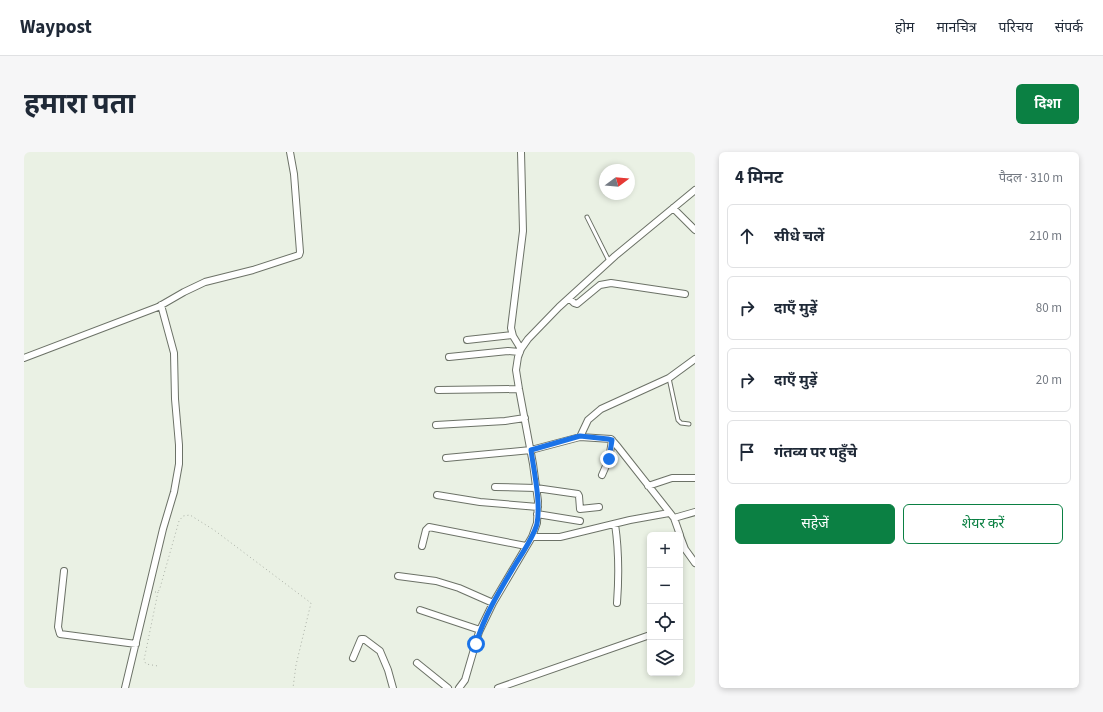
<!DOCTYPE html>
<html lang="hi">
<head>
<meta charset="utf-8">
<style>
  body { margin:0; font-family:"Source Sans 3","Noto Sans Devanagari",sans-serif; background:#f6f6f7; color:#1f2937 }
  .controls { position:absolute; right:12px; bottom:12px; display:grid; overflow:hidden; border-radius:6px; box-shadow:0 2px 6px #0003 }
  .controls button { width:36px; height:36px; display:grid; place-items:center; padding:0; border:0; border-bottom:1px solid #e0e1e3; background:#fff; color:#1f2937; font:20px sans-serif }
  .compass { position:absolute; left:575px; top:12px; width:36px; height:36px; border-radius:50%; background:#fff; box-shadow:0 2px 6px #0003; rotate:74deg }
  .stop { position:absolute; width:12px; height:12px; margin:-9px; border:3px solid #1a73e8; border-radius:50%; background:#fff }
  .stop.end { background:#1a73e8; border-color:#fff; box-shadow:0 1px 4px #0008 }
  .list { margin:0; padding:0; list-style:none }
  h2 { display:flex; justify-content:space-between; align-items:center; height:52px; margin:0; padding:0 16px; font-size:17px }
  h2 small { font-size:13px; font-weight:400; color:#747a83 }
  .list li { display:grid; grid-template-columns:26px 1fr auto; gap:12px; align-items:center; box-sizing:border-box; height:64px; margin:0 8px 8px; padding:0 8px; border:1px solid #e0e1e3; border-radius:6px }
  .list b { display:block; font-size:15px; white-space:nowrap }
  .list em { font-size:13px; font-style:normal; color:#747a83 }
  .actions { display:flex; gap:8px; padding:12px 16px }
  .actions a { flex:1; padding:9px 0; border:1px solid #0b8043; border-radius:6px; text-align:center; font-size:14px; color:#0b8043 }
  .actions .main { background:#0b8043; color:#fff }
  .icon { flex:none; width:22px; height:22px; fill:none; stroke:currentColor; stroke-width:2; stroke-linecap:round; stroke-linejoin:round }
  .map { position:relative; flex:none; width:671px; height:536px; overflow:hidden; border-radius:6px }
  header { display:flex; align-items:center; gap:24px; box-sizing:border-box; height:56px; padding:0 20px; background:#fff; border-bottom:1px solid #e0e1e3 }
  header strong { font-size:19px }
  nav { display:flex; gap:22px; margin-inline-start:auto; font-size:14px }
  .intro { display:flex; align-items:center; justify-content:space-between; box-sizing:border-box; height:96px; padding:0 24px }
  h1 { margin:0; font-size:28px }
  .button { padding:10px 18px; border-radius:6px; background:#0b8043; color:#fff; font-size:14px; font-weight:700 }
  main { display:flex; gap:24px; padding:0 24px }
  aside { flex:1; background:#fff; border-radius:6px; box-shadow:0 2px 6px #0003 }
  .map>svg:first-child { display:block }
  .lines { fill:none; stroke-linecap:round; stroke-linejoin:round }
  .lane-casing { stroke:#6c7267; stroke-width:5 }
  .street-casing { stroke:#6c7267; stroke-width:8 }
  .path { stroke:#aab0a6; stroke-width:1; stroke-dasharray:1 3; stroke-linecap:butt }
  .lane { stroke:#fff; stroke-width:3 }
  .street { stroke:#fff; stroke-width:6 }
  .route { stroke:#1a73e8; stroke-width:5 }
</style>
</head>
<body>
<header>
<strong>Waypost</strong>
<nav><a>होम</a><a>मानचित्र</a><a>परिचय</a><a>संपर्क</a></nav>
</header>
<div class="intro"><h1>हमारा पता</h1><a class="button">दिशा</a></div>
<main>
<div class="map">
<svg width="671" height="536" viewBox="0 0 671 536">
  <rect width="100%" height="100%" fill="#eaf1e4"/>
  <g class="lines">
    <defs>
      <path id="lane" d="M563 65 585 109
        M645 226 654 268 657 271 665 272"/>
      <path id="street" d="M649 56 671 78
        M545 146 550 151 553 152 576 133 587 131 661 142
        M443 188 488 183
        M497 197 489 184 487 176 499 79 497 0
        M425 205 484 199 496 200
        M0 206 134 155 160 140 181 130 229 118 275 103 276 100 270 22 266 0
        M414 238 495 237
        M412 273 481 269 501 266
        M556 285 564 268 577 257 645 226 671 207
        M422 306 507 298 556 285 587 287 594 295 650 366 656 383
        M578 323 585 307 588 288
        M624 334 648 326H671
        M471 335 512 336 554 342 555 344 556 357 575 355
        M413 343 456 350 514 355
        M513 362 556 369
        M650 366 671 360
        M591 372C595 399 595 424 593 451
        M656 384 661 397 671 411
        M508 385H536L606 368 645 361
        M398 394 402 378 405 375 502 394
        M40 419 34 475 36 482 112 492
        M374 424 412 429 435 436 469 451
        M396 458 456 478
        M329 506 337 487H340L356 499 364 518 369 536
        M393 511 424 536
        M101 536 139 377 150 340 155 312V293L151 247 150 201 137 153
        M435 536 441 528 455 480 469 451 508 385 513 371 514 349 509 312 495 237 492 218 494 205 497 197 504 187 535 155 591 104 671 38
        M474 536 626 483"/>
    </defs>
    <use href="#lane" class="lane-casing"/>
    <use href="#street" class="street-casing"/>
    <path class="path" d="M131 440H134L136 436 155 369 159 364 166 363 190 378 287 451 272 513 269 536
      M134 440 120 508 122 512 134 514"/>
    <use href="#lane" class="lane"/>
    <use href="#street" class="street"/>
  </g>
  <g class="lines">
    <path class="route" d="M452 492C460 464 476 438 491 413 499 400 509 386 513 372 517 350 510 320 507 298L556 284 584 287 588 288 585 307"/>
  </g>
</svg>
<div class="controls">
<button>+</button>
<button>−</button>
<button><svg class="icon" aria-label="locate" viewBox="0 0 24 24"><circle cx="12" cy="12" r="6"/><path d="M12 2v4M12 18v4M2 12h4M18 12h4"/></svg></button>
<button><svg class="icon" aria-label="layers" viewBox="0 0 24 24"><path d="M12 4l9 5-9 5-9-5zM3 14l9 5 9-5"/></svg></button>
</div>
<svg class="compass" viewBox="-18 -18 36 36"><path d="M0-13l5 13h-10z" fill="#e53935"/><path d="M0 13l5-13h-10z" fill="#747a83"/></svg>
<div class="stop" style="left:452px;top:492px"></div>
<div class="stop end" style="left:585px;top:307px"></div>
</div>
<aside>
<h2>4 मिनट<small>पैदल · 310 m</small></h2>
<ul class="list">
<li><svg class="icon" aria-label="ahead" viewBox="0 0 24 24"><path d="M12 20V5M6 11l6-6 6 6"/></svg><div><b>सीधे चलें</b></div><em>210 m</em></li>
<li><svg class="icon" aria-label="right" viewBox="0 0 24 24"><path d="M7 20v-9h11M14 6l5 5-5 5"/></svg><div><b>दाएँ मुड़ें</b></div><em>80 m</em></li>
<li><svg class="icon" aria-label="right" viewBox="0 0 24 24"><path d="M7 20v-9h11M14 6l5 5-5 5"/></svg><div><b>दाएँ मुड़ें</b></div><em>20 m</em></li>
<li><svg class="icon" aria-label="arrive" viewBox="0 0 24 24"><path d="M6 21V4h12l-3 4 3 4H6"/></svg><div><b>गंतव्य पर पहुँचे</b></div></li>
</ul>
<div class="actions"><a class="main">सहेजें</a><a>शेयर करें</a></div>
</aside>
</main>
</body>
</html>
